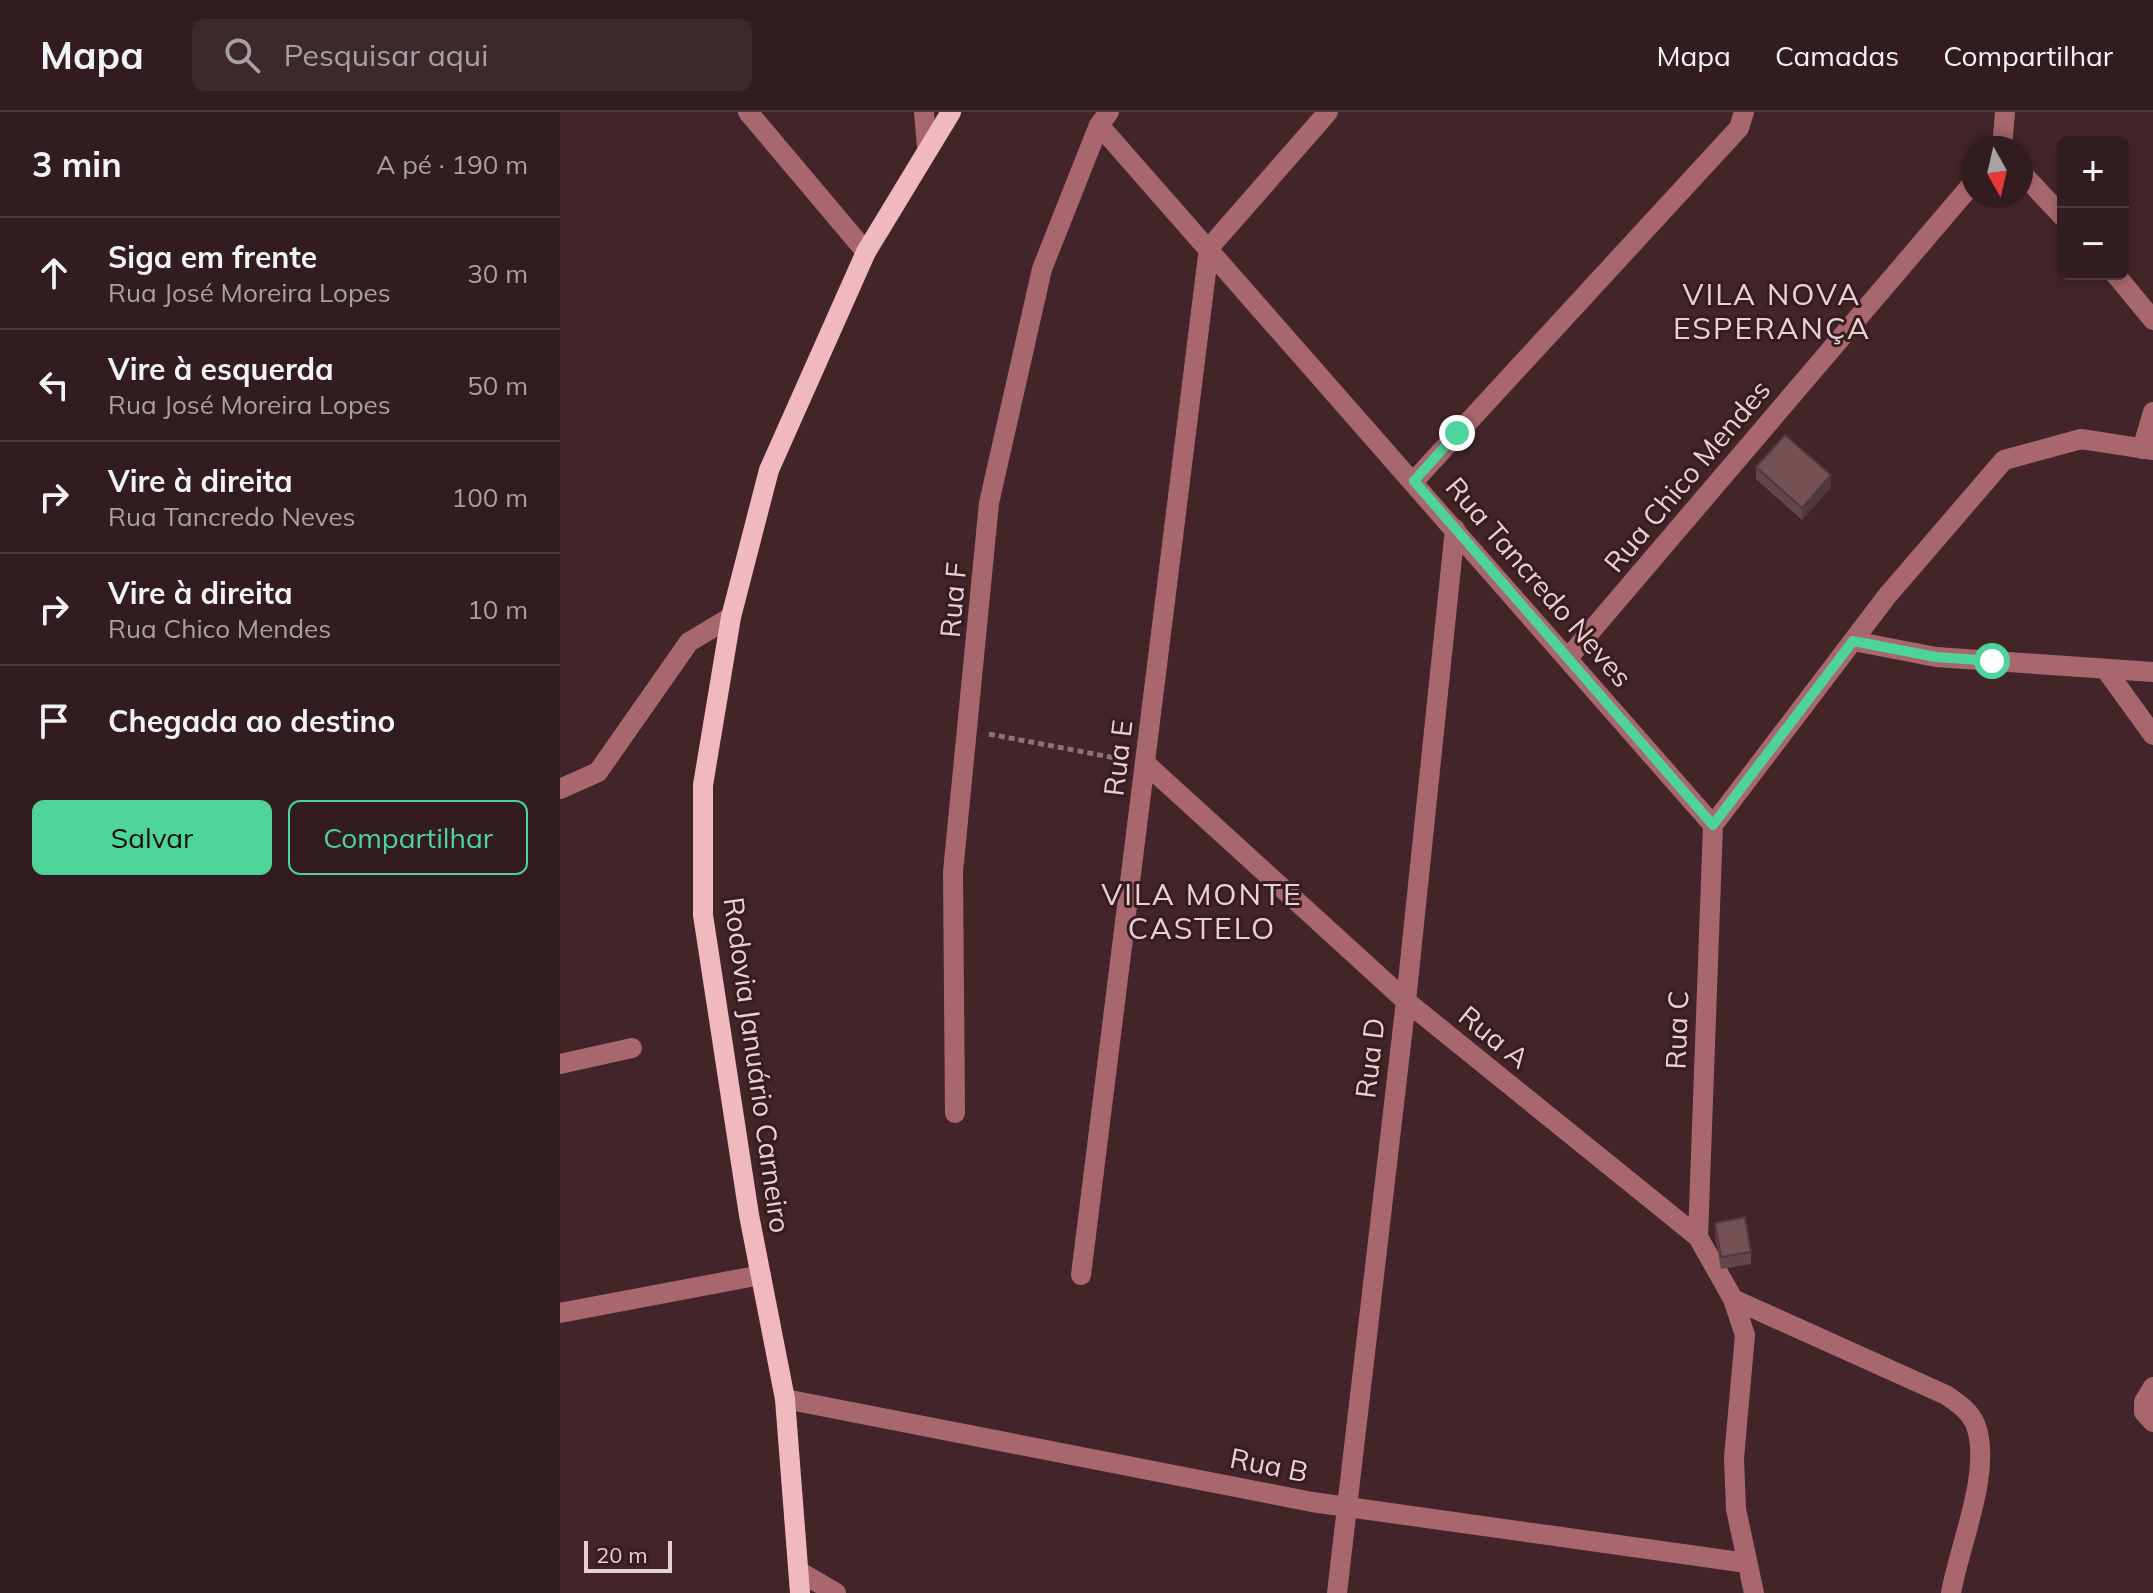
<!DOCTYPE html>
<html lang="pt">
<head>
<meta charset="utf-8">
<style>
  body { margin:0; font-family:Mulish,sans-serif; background:#3d292c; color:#f1f3f6 }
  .controls { position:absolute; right:24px; top:24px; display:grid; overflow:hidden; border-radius:12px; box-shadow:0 4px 12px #0003 }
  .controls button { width:72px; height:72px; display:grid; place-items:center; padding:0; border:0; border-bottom:2px solid #4d3a3d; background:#321c1f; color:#f1f3f6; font:40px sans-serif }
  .compass { position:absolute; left:1401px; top:24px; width:72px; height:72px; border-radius:50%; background:#321c1f; box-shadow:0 4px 12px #0003; rotate:172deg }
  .scale { position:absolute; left:24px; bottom:20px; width:88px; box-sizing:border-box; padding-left:8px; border:4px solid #e6d2d4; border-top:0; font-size:22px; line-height:28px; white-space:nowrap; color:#e6d2d4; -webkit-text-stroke:6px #381c20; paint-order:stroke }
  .stop { position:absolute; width:24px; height:24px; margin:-18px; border:6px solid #4ed39a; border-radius:50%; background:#fff }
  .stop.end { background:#4ed39a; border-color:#fff; box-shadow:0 2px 8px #0008 }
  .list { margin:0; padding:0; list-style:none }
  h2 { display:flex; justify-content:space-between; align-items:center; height:104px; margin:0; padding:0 32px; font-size:34px }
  h2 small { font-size:26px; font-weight:400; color:#a8a1a4 }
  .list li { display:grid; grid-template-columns:52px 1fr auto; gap:24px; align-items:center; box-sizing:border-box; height:112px; padding:0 32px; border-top:2px solid #4d3a3d }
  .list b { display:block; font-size:30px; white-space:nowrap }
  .list p { margin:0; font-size:26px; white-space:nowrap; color:#a8a1a4 }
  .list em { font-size:26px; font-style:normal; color:#a8a1a4 }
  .actions { display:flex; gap:16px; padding:24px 32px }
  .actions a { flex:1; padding:18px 0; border:2px solid #4ed39a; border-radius:12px; text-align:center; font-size:28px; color:#4ed39a }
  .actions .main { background:#4ed39a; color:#111 }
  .icon { flex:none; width:44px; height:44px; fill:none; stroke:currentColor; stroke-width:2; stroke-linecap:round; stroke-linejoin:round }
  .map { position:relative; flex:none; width:1593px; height:1481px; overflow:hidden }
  header { display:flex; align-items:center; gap:48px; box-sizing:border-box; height:112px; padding:0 40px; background:#321c1f; border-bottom:2px solid #4d3a3d }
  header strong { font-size:38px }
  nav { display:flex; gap:44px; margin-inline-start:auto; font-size:28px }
  .search { width:560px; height:72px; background:#3d292c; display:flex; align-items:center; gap:20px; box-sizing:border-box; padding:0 28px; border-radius:12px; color:#a8a1a4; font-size:30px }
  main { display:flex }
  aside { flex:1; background:#321c1f }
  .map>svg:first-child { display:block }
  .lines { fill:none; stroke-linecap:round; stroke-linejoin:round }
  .path { stroke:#8c7376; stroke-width:5; stroke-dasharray:6 4; stroke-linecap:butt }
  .minor { stroke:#a8676f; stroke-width:20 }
  .major { stroke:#f0b9bf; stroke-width:20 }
  .wall { fill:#634649 }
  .shaded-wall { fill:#50393c }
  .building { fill:#735155; stroke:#50393c; stroke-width:2 }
  .route { stroke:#4ed39a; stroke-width:10 }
  .labels { text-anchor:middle; stroke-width:6; stroke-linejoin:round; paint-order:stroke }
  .street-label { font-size:28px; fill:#e6d2d4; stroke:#381c20 }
  .neighbourhood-label { font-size:30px; letter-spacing:2px; fill:#e6d2d4; stroke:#381c20 }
</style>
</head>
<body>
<header>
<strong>Mapa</strong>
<div class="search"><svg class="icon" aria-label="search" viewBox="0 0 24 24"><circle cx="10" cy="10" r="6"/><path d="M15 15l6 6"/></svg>Pesquisar aqui</div>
<nav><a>Mapa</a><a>Camadas</a><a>Compartilhar</a></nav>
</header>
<main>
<aside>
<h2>3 min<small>A pé · 190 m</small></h2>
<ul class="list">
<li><svg class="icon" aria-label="ahead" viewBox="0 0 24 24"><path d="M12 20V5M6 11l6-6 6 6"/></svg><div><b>Siga em frente</b><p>Rua José Moreira Lopes</p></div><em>30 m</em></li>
<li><svg class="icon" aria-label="left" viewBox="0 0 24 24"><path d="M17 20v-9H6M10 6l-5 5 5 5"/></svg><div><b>Vire à esquerda</b><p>Rua José Moreira Lopes</p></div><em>50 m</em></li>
<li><svg class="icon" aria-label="right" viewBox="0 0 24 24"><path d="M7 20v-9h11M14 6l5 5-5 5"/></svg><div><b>Vire à direita</b><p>Rua Tancredo Neves</p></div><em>100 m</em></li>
<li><svg class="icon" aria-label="right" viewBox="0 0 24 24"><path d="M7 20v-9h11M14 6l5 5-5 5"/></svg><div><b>Vire à direita</b><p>Rua Chico Mendes</p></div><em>10 m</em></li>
<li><svg class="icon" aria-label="arrive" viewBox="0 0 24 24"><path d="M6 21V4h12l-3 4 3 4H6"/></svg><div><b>Chegada ao destino</b></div></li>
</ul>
<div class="actions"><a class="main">Salvar</a><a>Compartilhar</a></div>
</aside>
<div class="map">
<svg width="1593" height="1481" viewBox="0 0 1593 1481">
  <rect width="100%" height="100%" fill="#432529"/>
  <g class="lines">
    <path class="path" d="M429 622 561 647"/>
    <path class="minor" d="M188 0 306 140
      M364 0 367 35
      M539 13 1153 713
      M1442 36 1445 0
      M1461 60 1503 105
      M1555 162 1593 208
      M1582 337 1593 300
      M854 369 1179 16 1184 0
      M1293 529 1376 545 1593 560
      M1008 546 1413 71
      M1546 558 1593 623
      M585 651 846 889 1138 1125 1173 1187 1185 1223 1174 1346 1176 1397 1194 1481
      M0 677 38 660 129 530 171 505
      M1153 713 1327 484 1444 348 1521 327 1593 338
      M0 952 72 936
      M395 1001 393 760 429 391 482 157 539 13 549 0
      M1138 1125 1153 713
      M521 1163 649 136 768 0
      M1173 1187 1386 1283C1398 1291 1411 1300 1416 1314 1432 1360 1399 1434 1391 1481
      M0 1201 201 1163
      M1593 1275 1584 1290V1300L1593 1310
      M225 1287 752 1390 1187 1451
      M240 1460 276 1481
      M777 1481 846 889 895 417"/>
    <path class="major" d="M240 1481 225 1287 189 1103 143 803V673L171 505 209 358 306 140 391 0"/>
  </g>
  <path class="wall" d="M1196 355 1271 375 1242 408 1196 367Z
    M1155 1111 1191 1140V1152L1161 1157 1155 1123Z"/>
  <path class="shaded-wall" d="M1271 363V375L1242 408V396Z"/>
  <path class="building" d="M1225 323 1271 363 1242 396 1196 355Z
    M1185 1105 1191 1140 1161 1145 1155 1111Z"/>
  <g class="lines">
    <path class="route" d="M897 321 854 369 1153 713 1293 529 1376 545 1432 549"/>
  </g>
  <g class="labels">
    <g class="street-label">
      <text transform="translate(1127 364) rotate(-50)" y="10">Rua Chico Mendes</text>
      <text transform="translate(979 470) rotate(49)" y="10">Rua Tancredo Neves</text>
      <text transform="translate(393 488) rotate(-85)" y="10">Rua F</text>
      <text transform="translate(558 646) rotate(-83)" y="10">Rua E</text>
      <text transform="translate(1117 918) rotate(-88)" y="10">Rua C</text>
      <text transform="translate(934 925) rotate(39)" y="10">Rua A</text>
      <text transform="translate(810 946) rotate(-83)" y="10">Rua D</text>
      <text transform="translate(197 953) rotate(82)" y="10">Rodovia Januário Carneiro</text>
      <text transform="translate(709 1353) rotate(11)" y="10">Rua B</text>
    </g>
    <g class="neighbourhood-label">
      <text x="1212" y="193">VILA NOVA<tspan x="1212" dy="34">ESPERANÇA</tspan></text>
      <text x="642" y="793">VILA MONTE<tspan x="642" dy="34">CASTELO</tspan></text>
    </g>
  </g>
</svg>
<div class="controls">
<button>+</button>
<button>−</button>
</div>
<svg class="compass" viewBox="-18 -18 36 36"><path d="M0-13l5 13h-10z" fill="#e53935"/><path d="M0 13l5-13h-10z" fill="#a8a1a4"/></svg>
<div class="scale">20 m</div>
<div class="stop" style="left:1432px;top:549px"></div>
<div class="stop end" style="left:897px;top:321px"></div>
</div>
</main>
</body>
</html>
